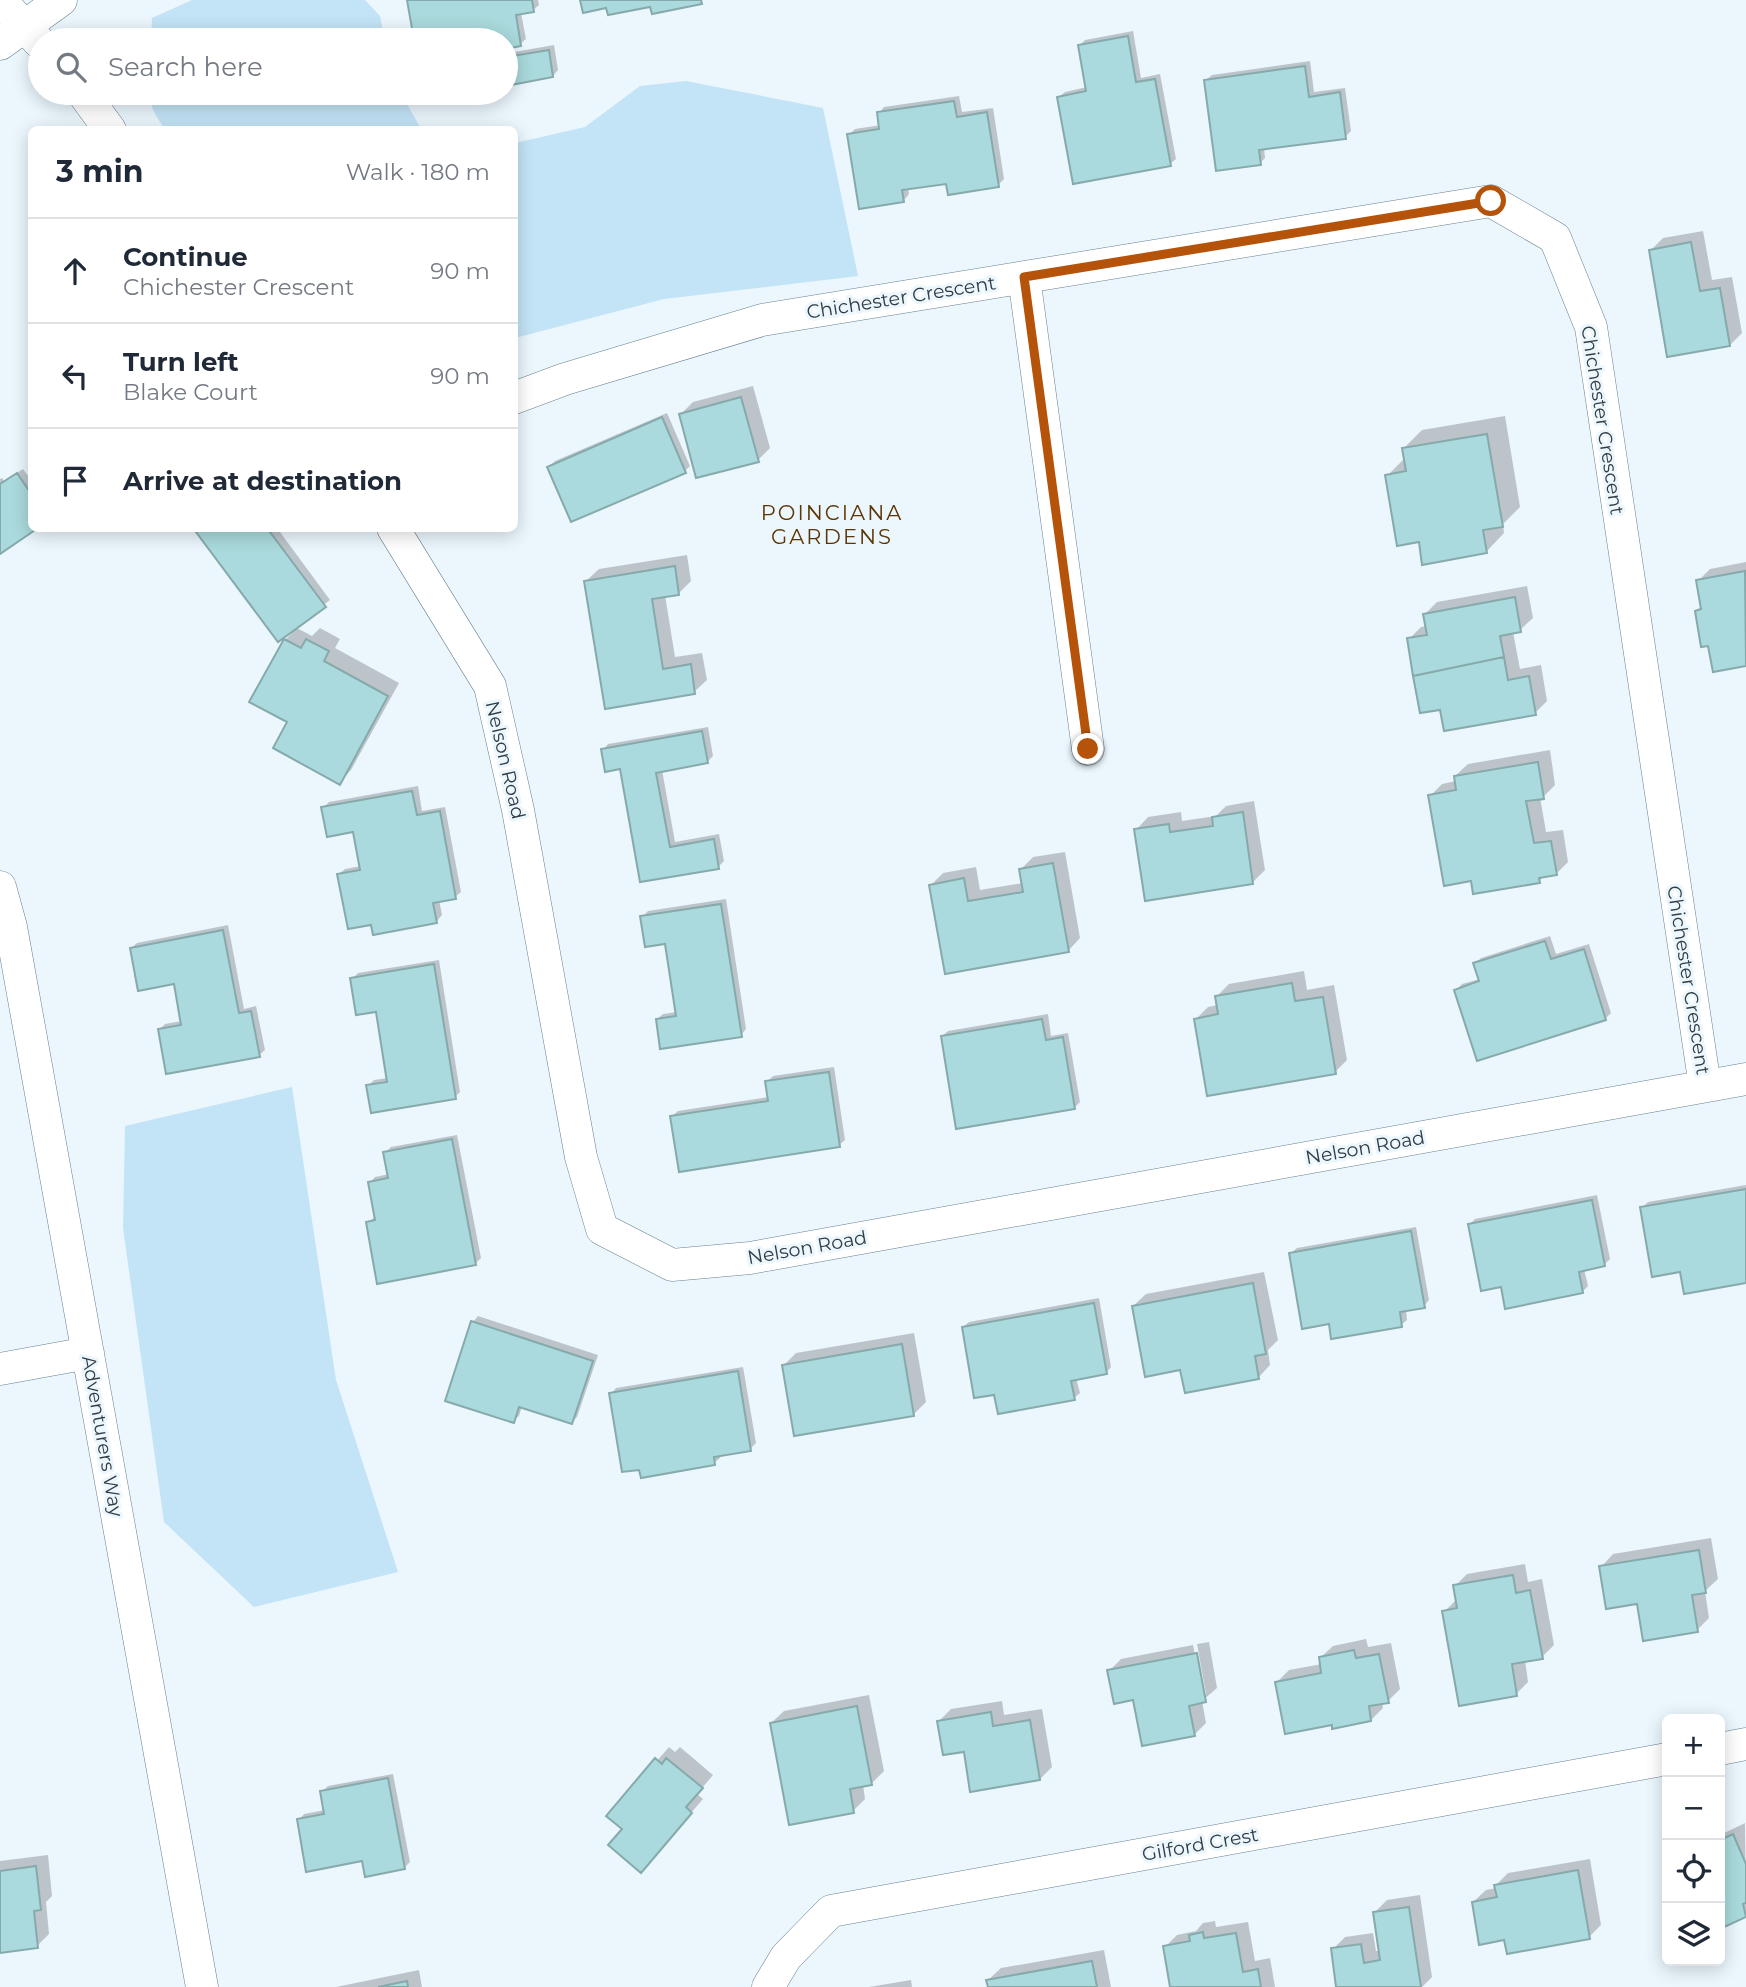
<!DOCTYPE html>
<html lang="en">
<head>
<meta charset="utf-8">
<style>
  body { margin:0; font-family:Montserrat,sans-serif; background:#f6f6f7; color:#1f2937 }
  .controls { position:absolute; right:21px; bottom:21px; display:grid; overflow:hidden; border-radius:10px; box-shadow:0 4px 18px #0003 }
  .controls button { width:63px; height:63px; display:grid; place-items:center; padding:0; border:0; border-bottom:2px solid #e0e1e3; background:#fff; color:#1f2937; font:35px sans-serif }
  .stop { position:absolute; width:21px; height:21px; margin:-16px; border:5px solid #b45309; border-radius:50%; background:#fff }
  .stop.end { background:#b45309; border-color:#fff; box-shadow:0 2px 7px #0008 }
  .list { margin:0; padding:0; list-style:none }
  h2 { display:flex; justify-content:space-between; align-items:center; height:91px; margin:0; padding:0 28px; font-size:30px }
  h2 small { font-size:23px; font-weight:400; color:#747a83 }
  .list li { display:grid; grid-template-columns:46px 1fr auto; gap:21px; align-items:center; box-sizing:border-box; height:105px; padding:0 28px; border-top:2px solid #e0e1e3 }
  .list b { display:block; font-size:26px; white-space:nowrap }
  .list p { margin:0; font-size:23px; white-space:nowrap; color:#747a83 }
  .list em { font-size:23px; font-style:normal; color:#747a83 }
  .icon { flex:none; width:38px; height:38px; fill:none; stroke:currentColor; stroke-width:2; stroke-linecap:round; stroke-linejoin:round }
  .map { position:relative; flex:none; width:1746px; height:1987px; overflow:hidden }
  .search { position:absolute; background:#fff; box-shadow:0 4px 18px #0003; left:28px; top:28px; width:490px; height:77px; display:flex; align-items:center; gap:18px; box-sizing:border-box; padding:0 24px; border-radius:38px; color:#747a83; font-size:26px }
  .panel { position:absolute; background:#fff; box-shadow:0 4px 18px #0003; left:28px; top:126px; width:490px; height:406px; border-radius:10px }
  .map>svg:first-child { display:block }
  .green { fill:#c3e4f7 }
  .shadow { fill:#0003 }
  .building { fill:#aadadd; stroke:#86aaab; stroke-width:2 }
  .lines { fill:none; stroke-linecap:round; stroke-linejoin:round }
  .minor-casing { stroke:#678191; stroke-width:33 }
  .minor { stroke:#fff; stroke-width:32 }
  .route { stroke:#b45309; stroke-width:9 }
  .labels { text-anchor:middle; stroke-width:6; stroke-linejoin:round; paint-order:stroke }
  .street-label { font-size:19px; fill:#313c43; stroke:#ebf6fd }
  .neighbourhood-label { font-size:21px; letter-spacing:2px; fill:#5d3605; stroke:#ebf6fd }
</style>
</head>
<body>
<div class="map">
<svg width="1746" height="1987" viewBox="0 0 1746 1987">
  <rect width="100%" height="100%" fill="#ebf6fd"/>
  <path class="green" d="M192 0H365L380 16 385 40H151L152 18Z
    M686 81 823 108 858 276 664 299 515 338V143L585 127 640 86Z
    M150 93H401L421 129H165C157 118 149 107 150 93Z
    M292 1087 336 1380 398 1572 254 1607 164 1522 123 1228 125 1126Z"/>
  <path class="shadow" d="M409 0H538L539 5 533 10 521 13 526 39 520 44 506 47V40H416Z
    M1133 31 1141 78 1160 74 1176 159 1170 164 1059 97 1065 92 1087 87 1079 46 1085 40Z
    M554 45 558 70 553 76 508 58 514 52Z
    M1310 61 1314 92 1345 88 1351 131 1345 137 1264 148 1265 158 1260 163 1206 80 1212 75Z
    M959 96 962 112 993 108 1004 179 998 185 948 182 908 188 909 194 904 200 849 135 855 129 881 125 879 113 884 107Z
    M1703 231 1712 280 1732 277 1742 333 1730 345 1651 250 1663 238Z
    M753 386 770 448 758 460 681 414 693 402Z
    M667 413 690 466 685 471 549 467 555 461Z
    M1505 416 1520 507 1503 524 1504 533 1486 552 1420 540 1387 476 1405 458 1404 448 1422 430Z
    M23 469 32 481V528L0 552V479L2 478 4 481Z
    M195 528H277L330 600 295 627 312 636 320 628 340 639 335 648 399 683 351 770 339 783 289 721 285 640 295 630Z
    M687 555 691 581 679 593 665 595 675 657 702 653 707 680 694 692 606 707 586 581 599 569Z
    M1746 562V665L1714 670 1709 644 1696 611 1702 606 1698 581 1710 569Z
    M1527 586 1533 618 1520 630 1513 632 1520 669 1541 665 1547 701 1535 713 1442 708 1409 639 1421 627 1427 626 1425 614 1437 602Z
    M708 727 713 756 707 762 662 770 675 842 719 834 724 861 718 867 642 880 622 767 603 750 608 744Z
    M1550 750 1555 785 1543 797H1540L1546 832 1563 830 1568 862 1556 874 1545 875 1539 881 1472 879 1430 796 1442 784 1456 781 1455 776 1468 764Z
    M418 786 422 811 445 807 461 892 455 897 439 900 442 915 437 921 372 923 339 874 345 869 361 866 355 829 323 808 329 802Z
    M1254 801 1265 870 1253 882 1136 830 1148 817 1181 812 1182 821 1216 816 1226 806Z
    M1065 852 1080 938 1068 951 931 885 943 873 976 867 980 890 1023 883 1021 869 1033 857Z
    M726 899 746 1029 741 1035 657 1019 663 1014 677 1012 666 942 642 917 648 911Z
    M228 925 244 1009 256 1006 265 1050 259 1055 160 1029 165 1024 182 1021 175 982 131 948 137 943Z
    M1550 936 1556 954 1589 944 1611 1013 1606 1018 1479 1059 1456 990 1462 984 1480 979 1475 964 1481 958Z
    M439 960 460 1092 455 1097 368 1086 374 1080 388 1078 377 1010 352 979 358 973Z
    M1304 971 1307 990 1334 985 1347 1060 1335 1072 1196 1019 1208 1007 1218 1005 1217 996 1229 984Z
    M1048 1014 1051 1036 1068 1033 1080 1102 1074 1108 942 1036 948 1031Z
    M834 1067 845 1140 839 1145 672 1116 678 1111 769 1097 767 1082 773 1076Z
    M457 1135 481 1258 475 1264 368 1223 376 1216 370 1183 375 1177 389 1174 385 1153 391 1147Z
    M1746 1185V1281L1682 1270 1642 1208 1648 1202Z
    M1597 1195 1610 1259 1604 1265 1584 1269 1588 1286 1582 1292 1502 1285 1469 1225 1475 1219Z
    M1416 1227 1429 1300 1424 1306 1406 1309 1407 1320 1401 1325 1330 1322 1291 1253 1297 1248Z
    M1264 1272 1278 1340 1268 1350 1270 1365 1258 1378 1182 1368 1133 1306 1146 1294Z
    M1099 1298 1111 1367 1106 1373 1076 1378 1080 1393 1074 1398 996 1393 963 1327 969 1322Z
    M478 1316 598 1355 577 1417 572 1422 522 1406 519 1416 513 1421 473 1322Z
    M914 1333 926 1402 914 1414 784 1365 796 1353Z
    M743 1367 756 1443 750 1449 719 1454 720 1458 714 1463 611 1394 616 1388Z
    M1711 1538 1718 1579 1705 1591 1709 1618 1697 1630 1639 1602 1601 1567 1613 1554Z
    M1525 1564 1528 1582 1542 1579 1554 1645 1542 1657 1525 1660 1528 1682 1516 1694 1444 1612 1457 1599 1455 1586 1467 1574Z
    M1366 1639 1368 1647 1391 1643 1400 1689 1388 1701 1382 1702 1383 1708 1371 1720 1333 1723 1277 1682 1289 1670 1322 1664 1320 1658 1333 1646Z
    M1209 1642 1217 1688 1202 1701 1206 1723 1194 1735 1135 1698 1109 1671 1121 1659 1193 1645 1203 1694H1206L1197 1644Z
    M869 1695 884 1771 872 1783 863 1785 865 1799 853 1811 771 1723 784 1711Z
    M1002 1701 1004 1715 1042 1709 1052 1767 1040 1779 965 1749 939 1721 951 1709Z
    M669 1747 675 1752 680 1747 713 1775 697 1794 703 1799 641 1871 624 1829 609 1816Z
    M393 1774 410 1862 404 1868 364 1859 299 1820 304 1814 325 1810 322 1792 328 1786Z
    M1745 1823 1746 1915 1720 1927V1835Z
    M48 1855 52 1896 46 1902 49 1934 37 1946 0 1951V1861Z
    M1590 1859 1601 1925 1589 1937 1506 1938 1473 1902 1486 1890 1497 1888 1496 1885 1508 1873Z
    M1420 1895 1432 1977 1422 1987H1338L1333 1949 1345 1937 1373 1933 1376 1951H1381L1375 1912 1387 1900Z
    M1215 1921 1216 1927 1248 1922 1255 1961 1270 1958 1275 1987H1172L1165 1947 1177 1935 1196 1931 1203 1923Z
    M1104 1950 1111 1987H990L988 1980 1001 1968Z
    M419 1970 422 1987H336Z
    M911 1980 912 1987H869Z"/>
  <path class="building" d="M407 0H532L534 12 516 15 521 46 506 49V40H414Z
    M580 0H701L702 4 652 14 650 7 608 15 606 8 583 13Z
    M1128 36 1136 82 1155 79 1171 166 1073 184 1057 97 1086 91 1078 45Z
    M549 50 553 77 511 85 506 57Z
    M1305 66 1309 97 1340 92 1346 139 1259 150 1261 165 1216 171 1204 80Z
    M954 101 957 117 987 112 999 187 948 195 946 184 902 190 904 202 859 209 847 134 879 129 877 112Z
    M1691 242 1700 291 1720 288 1730 346 1667 357 1649 250Z
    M741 397 759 462 696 478 679 414Z
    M662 417 686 473 571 522 547 467Z
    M1487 434 1503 527 1483 530 1487 553 1422 565 1419 542 1397 546 1385 475 1406 471 1402 448Z
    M17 473 32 495V528H38L0 554V484Z
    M193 528H267L326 607 278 642Z
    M675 566 679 595 652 599 663 669 691 664 695 694 605 709 584 581Z
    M1745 571 1746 666 1713 672 1708 646 1701 647 1695 611 1701 609 1696 580Z
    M1515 597 1521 632 1500 636 1504 657 1413 676 1407 638 1427 635 1423 614Z
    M284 639 301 648 306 639 329 651 324 661 388 696 340 785 273 748 287 722 249 702Z
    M1504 657 1508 680 1529 676 1536 715 1444 731 1440 710 1420 713 1413 676Z
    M702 731 708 763 656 773 670 847 714 839 719 869 640 882 620 769 605 772 601 749Z
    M1538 762 1544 799 1526 801 1534 843 1551 841 1557 875 1539 878 1540 883 1473 894 1471 881 1444 886 1428 795 1456 790 1454 776Z
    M412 791 417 815 440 811 456 899 433 903 437 923 373 935 371 925 348 929 337 874 360 870 353 832 327 837 321 807Z
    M1243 812 1253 884 1145 901 1134 829 1169 824 1170 832 1213 826 1212 817Z
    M1053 863 1069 952 945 974 929 885 964 878 968 901 1023 892 1019 869Z
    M721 904 742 1037 660 1049 656 1019 676 1016 665 944 645 947 640 916Z
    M223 930 239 1013 251 1011 260 1057 166 1074 158 1029 181 1025 174 984 138 991 130 948Z
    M1545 941 1551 959 1584 949 1606 1020 1477 1061 1454 990 1479 981 1473 963Z
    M434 964 456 1099 371 1113 366 1085 387 1082 376 1012 356 1015 350 978Z
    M1292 983 1295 1001 1323 997 1336 1074 1207 1096 1194 1019 1218 1014 1215 996Z
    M1042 1019 1046 1040 1063 1037 1075 1109 956 1129 941 1036Z
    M829 1072 840 1147 679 1172 670 1116 768 1101 765 1081Z
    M452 1139 476 1265 377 1284 366 1222 375 1220 368 1182 388 1178 383 1152Z
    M1746 1189V1283L1684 1294 1680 1272 1652 1277 1640 1207Z
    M1592 1200 1605 1266 1579 1272 1583 1293 1505 1309 1501 1287 1481 1291 1468 1224Z
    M1411 1231 1425 1308 1400 1312 1402 1327 1331 1339 1329 1324 1302 1329 1289 1253Z
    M1253 1283 1266 1354 1255 1356 1259 1379 1185 1393 1180 1370 1145 1377 1132 1306Z
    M1094 1303 1107 1374 1071 1381 1075 1400 998 1414 994 1395 974 1398 962 1327Z
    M471 1321 593 1361 572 1424 519 1407 514 1423 445 1401Z
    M902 1344 914 1416 794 1436 782 1365Z
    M738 1371 751 1451 714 1457 715 1465 641 1478 639 1470 622 1472 609 1393Z
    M1699 1550 1706 1593 1692 1595 1698 1632 1643 1641 1637 1604 1606 1609 1599 1566Z
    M1513 1575 1516 1593 1530 1590 1543 1659 1512 1664 1517 1696 1459 1706 1442 1611 1457 1608 1453 1585Z
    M1354 1650 1356 1658 1379 1654 1389 1703 1369 1706 1371 1721 1332 1729V1725L1285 1734 1275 1682 1321 1673 1319 1657Z
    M1197 1653 1206 1702 1189 1706 1195 1736 1142 1746 1133 1700 1114 1704 1107 1670Z
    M857 1706 872 1785 850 1789 854 1813 789 1825 770 1723Z
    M991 1712 993 1726 1030 1720 1040 1780 970 1792 964 1752 943 1755 937 1721Z
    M655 1758 662 1764 666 1758 703 1788 686 1807 692 1813 641 1873 608 1845 622 1829 606 1816Z
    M388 1778 405 1869 365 1877 362 1861 306 1872 297 1819 324 1814 320 1791Z
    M1733 1834 1746 1864V1903L1743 1904 1746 1917 1720 1929V1840Z
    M36 1866 41 1910 34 1911 38 1948 0 1953V1871Z
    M1578 1870 1590 1939 1507 1954 1504 1940 1479 1945 1472 1902 1497 1897 1494 1885Z
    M1409 1907 1421 1987H1336L1331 1948 1361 1944 1364 1963 1380 1960 1373 1912Z
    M1203 1932 1204 1938 1236 1933 1243 1972 1258 1969 1261 1987H1170L1163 1946 1190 1941 1189 1935Z
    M1092 1961 1097 1987H988L986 1980Z
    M407 1981 408 1987H378Z"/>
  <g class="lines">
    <defs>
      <path id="minor" d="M0 0 40 43
        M0 44 61 0
        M83 93 110 130
        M1024 277 1088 749
        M514 398 565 379 762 320 1491 201 1555 238 1591 327 1705 1086
        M393 528 490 686 518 810 581 1157 602 1229 672 1265 750 1258 1746 1079
        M0 887 11 927 202 1987
        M0 1369 88 1353
        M1720 1749 1746 1744
        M768 1987 786 1957 831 1911 1667 1759"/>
    </defs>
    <use href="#minor" class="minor-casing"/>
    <use href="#minor" class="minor"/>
  </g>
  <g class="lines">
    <path class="route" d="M1088 749 1024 277 1491 201"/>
  </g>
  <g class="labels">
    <g class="street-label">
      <text transform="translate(901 297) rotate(-9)" y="7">Chichester Crescent</text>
      <text transform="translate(1603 420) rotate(81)" y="7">Chichester Crescent</text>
      <text transform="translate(506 760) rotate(77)" y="7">Nelson Road</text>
      <text transform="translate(1689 980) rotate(81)" y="7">Chichester Crescent</text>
      <text transform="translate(1365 1147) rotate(-10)" y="7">Nelson Road</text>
      <text transform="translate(807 1247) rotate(-10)" y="7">Nelson Road</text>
      <text transform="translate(103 1436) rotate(80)" y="7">Adventurers Way</text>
      <text transform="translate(1200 1844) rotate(-10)" y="7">Gilford Crest</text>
    </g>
    <g class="neighbourhood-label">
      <text x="832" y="520">POINCIANA<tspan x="832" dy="24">GARDENS</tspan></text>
    </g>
  </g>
</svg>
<div class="controls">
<button>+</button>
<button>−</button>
<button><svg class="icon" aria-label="locate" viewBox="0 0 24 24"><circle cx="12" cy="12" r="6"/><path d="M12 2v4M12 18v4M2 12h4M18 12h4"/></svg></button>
<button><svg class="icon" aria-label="layers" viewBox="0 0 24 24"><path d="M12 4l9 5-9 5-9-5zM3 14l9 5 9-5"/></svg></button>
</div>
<div class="stop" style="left:1491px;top:201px"></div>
<div class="stop end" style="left:1088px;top:749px"></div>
<div class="search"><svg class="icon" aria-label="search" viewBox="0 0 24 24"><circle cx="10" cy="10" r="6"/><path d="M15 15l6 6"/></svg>Search here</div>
<section class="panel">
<h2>3 min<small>Walk · 180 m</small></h2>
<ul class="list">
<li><svg class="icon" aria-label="ahead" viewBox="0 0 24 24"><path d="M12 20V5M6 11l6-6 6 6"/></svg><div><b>Continue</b><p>Chichester Crescent</p></div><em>90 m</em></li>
<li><svg class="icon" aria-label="left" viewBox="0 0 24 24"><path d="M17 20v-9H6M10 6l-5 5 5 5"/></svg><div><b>Turn left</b><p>Blake Court</p></div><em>90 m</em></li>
<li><svg class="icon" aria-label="arrive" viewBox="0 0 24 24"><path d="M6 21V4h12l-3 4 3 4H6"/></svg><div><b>Arrive at destination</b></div></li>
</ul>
</section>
</div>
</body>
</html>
